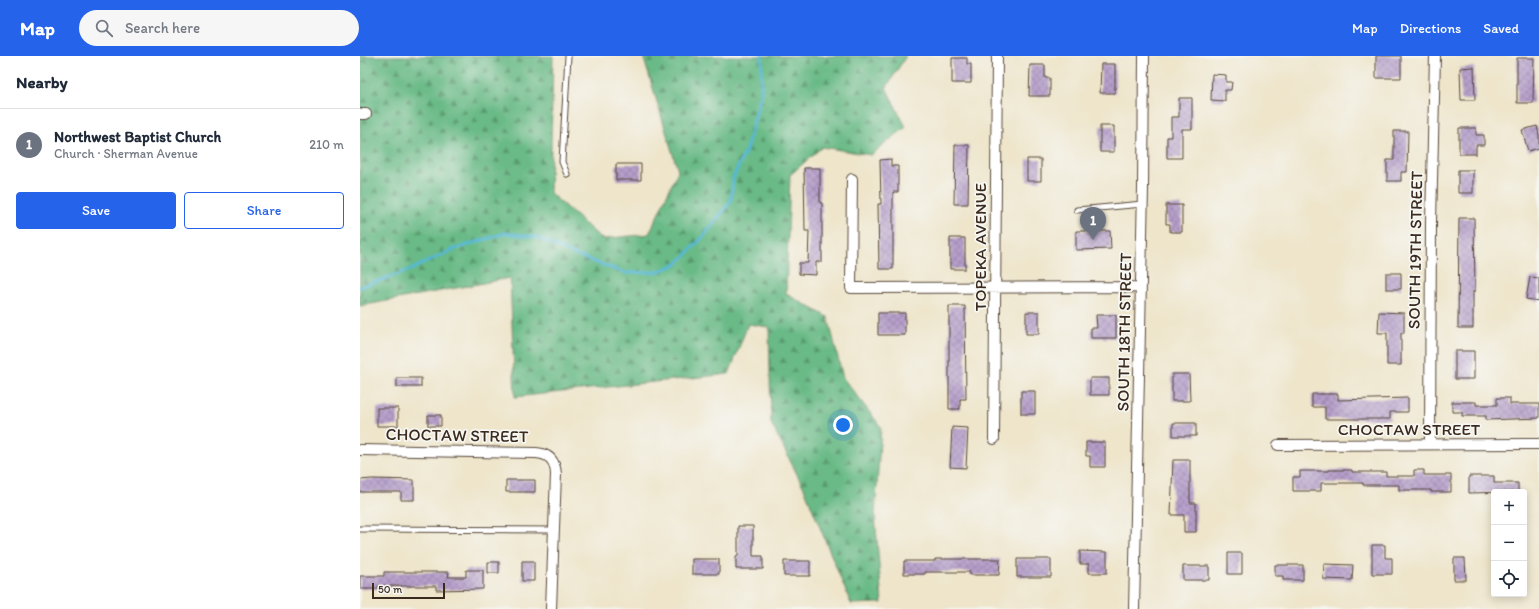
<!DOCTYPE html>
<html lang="en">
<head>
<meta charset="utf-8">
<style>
  body { margin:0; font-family:Itim,sans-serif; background:#f6f6f7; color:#1f2937 }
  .controls { position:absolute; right:12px; bottom:12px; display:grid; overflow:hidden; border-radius:4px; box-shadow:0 2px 10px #0003 }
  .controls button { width:36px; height:36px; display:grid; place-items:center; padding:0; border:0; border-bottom:1px solid #e0e1e3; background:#fff; color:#1f2937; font:20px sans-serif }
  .scale { position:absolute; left:12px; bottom:10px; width:73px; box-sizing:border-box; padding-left:4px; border:2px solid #3b2a1e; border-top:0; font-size:11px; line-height:14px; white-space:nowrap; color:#3b2a1e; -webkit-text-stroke:3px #f6f6f2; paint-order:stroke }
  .you { position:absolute; left:483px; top:369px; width:14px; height:14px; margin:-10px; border:3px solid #fff; border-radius:50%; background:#1a73e8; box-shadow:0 0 0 6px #1a73e833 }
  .badge { display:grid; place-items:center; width:26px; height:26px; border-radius:50%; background:#2563eb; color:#fff; font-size:13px; font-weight:700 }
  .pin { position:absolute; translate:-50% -33px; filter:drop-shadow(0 1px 2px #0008) }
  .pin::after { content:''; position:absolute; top:21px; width:14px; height:12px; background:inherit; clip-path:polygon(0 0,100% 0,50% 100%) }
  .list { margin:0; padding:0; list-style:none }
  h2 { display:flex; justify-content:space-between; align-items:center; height:52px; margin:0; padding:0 16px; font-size:17px }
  h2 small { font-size:13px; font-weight:400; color:#747a83 }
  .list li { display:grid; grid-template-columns:26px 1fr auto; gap:12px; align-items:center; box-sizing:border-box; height:72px; padding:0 16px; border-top:1px solid #e0e1e3 }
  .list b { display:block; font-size:15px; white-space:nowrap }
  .list p { margin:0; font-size:13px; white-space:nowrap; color:#747a83 }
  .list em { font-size:13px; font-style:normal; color:#747a83 }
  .actions { display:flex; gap:8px; padding:12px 16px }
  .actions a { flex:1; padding:9px 0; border:1px solid #2563eb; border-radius:4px; text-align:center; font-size:14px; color:#2563eb }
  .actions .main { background:#2563eb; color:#fff }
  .icon { flex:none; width:22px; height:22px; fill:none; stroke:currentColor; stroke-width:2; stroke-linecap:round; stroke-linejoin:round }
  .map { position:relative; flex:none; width:1179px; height:553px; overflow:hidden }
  header { display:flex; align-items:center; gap:24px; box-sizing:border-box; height:56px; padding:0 20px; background:#2563eb; color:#fff }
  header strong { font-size:19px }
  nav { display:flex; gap:22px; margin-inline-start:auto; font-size:14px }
  .search { width:280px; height:36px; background:#f6f6f7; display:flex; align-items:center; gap:10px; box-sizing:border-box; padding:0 14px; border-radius:22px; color:#747a83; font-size:15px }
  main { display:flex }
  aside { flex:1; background:#fff }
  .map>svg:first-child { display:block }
  .forest { fill:url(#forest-firs); stroke:#527252 }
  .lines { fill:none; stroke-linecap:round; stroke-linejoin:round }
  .stream { stroke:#57b8d5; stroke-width:3 }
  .building { fill:url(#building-cross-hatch) }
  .service-casing { stroke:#564638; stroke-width:7 }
  .minor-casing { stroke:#564638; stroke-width:12 }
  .service { stroke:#fff; stroke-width:5 }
  .minor { stroke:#fff; stroke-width:10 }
  .labels { text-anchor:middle; stroke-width:3.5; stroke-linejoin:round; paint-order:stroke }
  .street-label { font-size:17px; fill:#3b2a1e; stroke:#f6f6f2 }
</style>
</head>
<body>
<header>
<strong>Map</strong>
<div class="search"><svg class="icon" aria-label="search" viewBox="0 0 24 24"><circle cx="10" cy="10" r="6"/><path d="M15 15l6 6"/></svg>Search here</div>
<nav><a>Map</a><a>Directions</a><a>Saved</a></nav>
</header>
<main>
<aside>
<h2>Nearby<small></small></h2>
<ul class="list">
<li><span class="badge" style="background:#6b7280">1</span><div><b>Northwest Baptist Church</b><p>Church · Sherman Avenue</p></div><em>210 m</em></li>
</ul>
<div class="actions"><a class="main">Save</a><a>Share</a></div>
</aside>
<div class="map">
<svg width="1179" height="553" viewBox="0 0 1179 553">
  <defs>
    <pattern id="forest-firs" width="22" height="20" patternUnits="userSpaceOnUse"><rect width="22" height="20" fill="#69ba86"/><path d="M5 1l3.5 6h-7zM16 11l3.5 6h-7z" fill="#58976d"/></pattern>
    <pattern id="building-cross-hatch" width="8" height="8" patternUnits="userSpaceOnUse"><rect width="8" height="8" fill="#b69fcb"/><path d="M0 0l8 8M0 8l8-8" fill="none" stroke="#9582a4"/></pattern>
  </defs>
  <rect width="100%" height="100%" fill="#f6f6f2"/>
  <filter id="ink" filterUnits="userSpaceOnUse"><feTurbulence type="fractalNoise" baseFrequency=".025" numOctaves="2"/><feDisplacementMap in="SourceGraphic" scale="8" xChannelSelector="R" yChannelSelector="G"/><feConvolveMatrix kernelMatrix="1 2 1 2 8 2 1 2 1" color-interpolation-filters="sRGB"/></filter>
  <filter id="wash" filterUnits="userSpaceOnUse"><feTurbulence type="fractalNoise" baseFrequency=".012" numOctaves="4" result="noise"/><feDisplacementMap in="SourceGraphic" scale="16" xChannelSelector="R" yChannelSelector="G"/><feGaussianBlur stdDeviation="0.9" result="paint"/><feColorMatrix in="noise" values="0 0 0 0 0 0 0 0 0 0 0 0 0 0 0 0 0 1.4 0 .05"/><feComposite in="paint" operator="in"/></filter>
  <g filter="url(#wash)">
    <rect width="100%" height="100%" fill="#eee5cb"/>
    <path class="forest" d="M0 0H193L190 137 242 183 289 178 318 115 283 0H546L526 32 546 71 511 99 462 91 430 119 426 238 468 261 483 322 521 371 515 459 522 547 491 548 444 432 411 367 409 271 388 268 369 318 155 341 150 222 0 250Z"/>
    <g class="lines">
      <path class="stream" d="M0 231 50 214 92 194 145 177 176 181 213 198 265 217 297 216 317 208 343 181 371 145 373 122 386 94 401 38 402 0"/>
    </g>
    <g id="blocks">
      <path class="building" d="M1016 0H1041V22H1016Z
        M592 2H607V8H611V27H592Z
        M1157 2H1174L1173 47H1157Z
        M741 8H755V37H740Z
        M670 9H685V22H690V40H669Z
        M1114 11 1115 44H1101L1100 12Z
        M852 18 866 19V26H872L871 34H865V45L851 44Z
        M819 42H832V73H822V102H807V81H811V61H819Z
        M740 70H754V96H740Z
        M1177 70 1179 79V92L1168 95 1162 74Z
        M1099 72H1116V79H1124V89H1116V98H1099Z
        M1034 75H1048L1047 116H1041V125H1027V104H1034Z
        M595 89H609L608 148H594Z
        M531 103V110H538V136H533V213H519L518 148H521L520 104Z
        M667 103H681V125H667Z
        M256 108H281V124H256Z
        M444 112H460V147H462V206H456V219L439 218V207H448L449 175H445Z
        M1098 114H1113V137H1098Z
        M806 149H822V176H810V168H806Z
        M1099 162H1114L1115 235H1113V272H1098Z
        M716 175H750L751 193 716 194Z
        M590 182H605V213H590Z
        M1026 217H1041V233H1026Z
        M1170 221 1179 222V245L1166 243Z
        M589 250H605L606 343H600V353H589Z
        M666 256H679V278H666Z
        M1019 256 1044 257V277H1041V309H1027V277H1018Z
        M518 257H545V279H518Z
        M736 259H756V282H731V272H737Z
        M1095 295H1114V323H1095Z
        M812 318H829L830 345H812Z
        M37 322H61V331H37Z
        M730 322H749V339H730Z
        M661 335H675V358H661Z
        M952 338H978V344L1048 342V356H1030V363H965V351H952Z
        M1137 342H1150V348H1179V362L1126 364V360H1102V356H1092V346H1116V349H1137Z
        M17 352H38V370H17Z
        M68 359H81V370H68Z
        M813 367H836V380H813Z
        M592 371 608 372 606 412 590 411Z
        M726 386H745V411H730V400H726Z
        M813 404H830V447H836V476H824V459H811Z
        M969 414H992V416H1026V420H1054V414H1064V419H1091V436H1071V434H1039V429H1003V427H961V435H933V421H940V415H969Z
        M1109 420H1134V427H1158V436L1109 437Z
        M12 423 54 424V444H41V436H0V424Z
        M146 424H175V436H146Z
        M378 470H393V500H403V513H376V500H378Z
        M1012 489H1025V502H1032V518H1012Z
        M720 495 747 496V517H729V508H720Z
        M868 497H882V518H868Z
        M1094 502H1105L1106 524H1094Z
        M332 503H359V518H332Z
        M575 503H640L639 519H610V516H565V518H544V505H575Z
        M657 503H691V521H657Z
        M162 505H174V525H162Z
        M424 505H450V520H424Z
        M128 506H139V517H128Z
        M964 508 993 509 992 524 963 523Z
        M915 509H943V524H923V520H915Z
        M823 510H849V524H823Z
        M106 514H123V533L76 534V530H18V533H0V520H24V516H89L88 521H106Z"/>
    </g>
  </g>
  <g filter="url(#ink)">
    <use href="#blocks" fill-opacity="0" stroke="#564638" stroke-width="1"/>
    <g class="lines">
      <defs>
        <path id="service" d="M207 118 202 106 208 0
          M717 154 783 148
          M0 473 194 474"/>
        <path id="minor" d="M0 58H6
          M492 123 491 232 781 231
          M634 383 637 0
          M1070 388 1071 166 1075 0
          M918 389 1179 388
          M0 394 176 397C189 398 195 404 196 418L191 553
          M774 553 783 132 784 0"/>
      </defs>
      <use href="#service" class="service-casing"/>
      <use href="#minor" class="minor-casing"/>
      <use href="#service" class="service"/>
      <use href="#minor" class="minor"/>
    </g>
  </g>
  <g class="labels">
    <g class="street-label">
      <text transform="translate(620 191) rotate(-90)" y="6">TOPEKA AVENUE</text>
      <text transform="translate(1055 194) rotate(-89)" y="6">SOUTH 19TH STREET</text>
      <text transform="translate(764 276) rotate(-89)" y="6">SOUTH 18TH STREET</text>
      <text x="1049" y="379">CHOCTAW STREET</text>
      <text transform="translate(97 379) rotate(1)" y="6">CHOCTAW STREET</text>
    </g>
  </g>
</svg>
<div class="controls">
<button>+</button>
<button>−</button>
<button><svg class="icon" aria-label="locate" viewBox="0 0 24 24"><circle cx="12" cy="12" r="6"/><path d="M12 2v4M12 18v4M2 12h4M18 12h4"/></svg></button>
</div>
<div class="scale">50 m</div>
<div class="you"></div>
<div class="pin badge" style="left:733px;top:184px;background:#6b7280">1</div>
</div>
</main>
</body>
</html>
